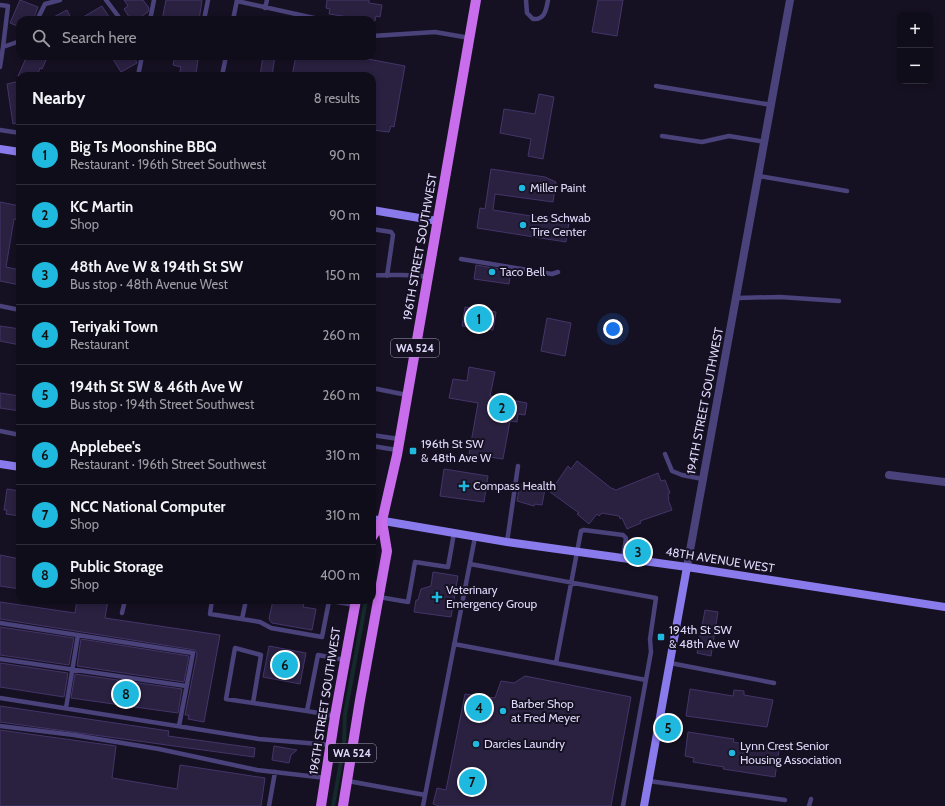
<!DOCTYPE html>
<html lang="en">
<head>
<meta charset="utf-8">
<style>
  body { margin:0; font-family:Cabin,sans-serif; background:#191623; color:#f1f3f6 }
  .controls { position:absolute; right:12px; top:12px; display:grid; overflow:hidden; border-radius:8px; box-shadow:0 2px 6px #0003 }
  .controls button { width:36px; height:36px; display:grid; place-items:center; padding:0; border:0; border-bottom:1px solid #302d39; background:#100d1a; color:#f1f3f6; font:20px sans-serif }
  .you { position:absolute; left:613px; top:329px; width:14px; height:14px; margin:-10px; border:3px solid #fff; border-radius:50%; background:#1a73e8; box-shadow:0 0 0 6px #1a73e833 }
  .badge { display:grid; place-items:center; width:26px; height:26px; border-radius:50%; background:#1fb8de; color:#111; font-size:13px; font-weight:700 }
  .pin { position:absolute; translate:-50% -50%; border:2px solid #fff; box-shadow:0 1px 4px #0006 }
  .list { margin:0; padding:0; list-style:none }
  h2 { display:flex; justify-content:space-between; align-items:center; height:52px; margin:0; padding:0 16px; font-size:17px }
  h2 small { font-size:13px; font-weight:400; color:#9c9ca2 }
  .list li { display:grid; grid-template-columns:26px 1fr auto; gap:12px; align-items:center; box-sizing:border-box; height:60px; padding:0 16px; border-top:1px solid #302d39 }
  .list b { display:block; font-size:15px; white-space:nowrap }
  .list p { margin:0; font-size:13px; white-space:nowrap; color:#9c9ca2 }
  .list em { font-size:13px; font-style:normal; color:#9c9ca2 }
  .icon { flex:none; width:22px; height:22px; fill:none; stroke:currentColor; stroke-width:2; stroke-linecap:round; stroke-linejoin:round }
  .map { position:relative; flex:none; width:945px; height:806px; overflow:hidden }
  .search { position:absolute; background:#100d1a; box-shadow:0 2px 6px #0003; left:16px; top:16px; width:360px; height:44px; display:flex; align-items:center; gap:10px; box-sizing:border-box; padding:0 14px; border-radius:12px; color:#9c9ca2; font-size:15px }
  .panel { position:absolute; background:#100d1a; box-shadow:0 2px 6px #0003; left:16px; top:72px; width:360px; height:532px; border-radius:12px }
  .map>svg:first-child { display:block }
  .green { fill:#152a2b }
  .building { fill:#2a2040; stroke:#443569 }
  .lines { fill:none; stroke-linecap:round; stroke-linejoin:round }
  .lane { stroke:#4a427b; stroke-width:4.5 }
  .street { stroke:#4a427b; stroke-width:8 }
  .secondary { stroke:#8a7bed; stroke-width:8 }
  .primary { stroke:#c86deb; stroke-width:10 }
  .poi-dot { fill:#1fb8de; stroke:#161122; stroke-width:1.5 }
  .labels { text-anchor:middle; stroke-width:4; stroke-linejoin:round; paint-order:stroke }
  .shield { fill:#161122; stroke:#a39cb9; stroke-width:1 }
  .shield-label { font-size:11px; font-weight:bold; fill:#dfd8fa }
  .poi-label { font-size:12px; fill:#dfd8fa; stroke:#161122; text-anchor:start }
  .street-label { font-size:12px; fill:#dfd8fa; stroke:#161122 }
</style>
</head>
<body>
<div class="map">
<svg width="945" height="806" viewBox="0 0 945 806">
  <rect width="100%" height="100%" fill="#161122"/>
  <path class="green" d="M364 600H368L347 715 346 745 335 806H331L342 745 343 714Z"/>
  <path class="building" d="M20 0 38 7 33 20H20V27L10 23Z
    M124 0H143L149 8 148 12 136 20H131L124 9 128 6Z
    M166 0H202L199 20H162Z
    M327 0H369V3L382 5 380 17 376 16 375 21 329 14 330 9 326 8Z
    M598 0H623L617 36 592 32Z
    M102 6 111 20H78Z
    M67 10 72 20H48Z
    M27 56H48L42 69 40 68 37 76H18Z
    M111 56H134L137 63 121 72Z
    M175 56 198 60 196 73 194 72 193 76H179L181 67 173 65Z
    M263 56H275L272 76H260Z
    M296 56H352L405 66 394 127 391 126 389 132 372 130V76H292Z
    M20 81V122L13 124 7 84Z
    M539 94 554 97 543 159 528 156 531 139 500 133 504 109 535 114Z
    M491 169 545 177 556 182 553 202 495 194 493 210 569 222 566 242 477 228 480 208 485 209Z
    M0 202 20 206V220L14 219 6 267 20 270V285L0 281Z
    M476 265 511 271 509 284 474 279Z
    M465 307 496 312 493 330 462 326Z
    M547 318 571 323 565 356 541 351Z
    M0 326 20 329V345L0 341Z
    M469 367 495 372 490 396 527 403 525 415 518 414 517 422 510 421 503 459 469 454 478 403 449 398 453 379 467 381Z
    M0 393 20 396V411L0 408Z
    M577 461 611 488 616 490 658 473 661 481 665 480 670 493 668 494 669 499H668L672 510 640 521 641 523 627 529 622 518 620 519 619 516 602 513 599 516 597 514 589 524 577 514 579 513 550 492 568 466 571 469Z
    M444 469 488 476 484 502 440 496Z
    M520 484 545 489 542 505 535 504 534 506 517 501Z
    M7 489 20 491V516L6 514 7 510H4Z
    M0 555 20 559V589L0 586Z
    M433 572 458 576 451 617 414 612 416 600H418L421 589 431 586Z
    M77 600H108L105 618 220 635 204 722 188 719 189 715H185L197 654 195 650 0 619V602L75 613Z
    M273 600 304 603 303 607 316 609 312 630 272 623 269 619Z
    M705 610 718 612 711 656 697 653Z
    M0 627 74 638 69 665 0 655Z
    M81 639 189 656 184 682 77 666Z
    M269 646 306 653 300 684 263 677Z
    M0 663 68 673 64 697 0 687Z
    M75 674 182 689 178 713 71 698Z
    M525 676 631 697 611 806H439L433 804 437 788 446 790 465 694 495 698 501 681 514 683Z
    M690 689 733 696 734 690 744 691V695L773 700 767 727 686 716Z
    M0 706 169 731 168 736 255 748 254 757 0 722Z
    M0 730 116 746 112 778 177 789 180 765 265 778 261 806H0Z
    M688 732 734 739 733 742 779 750 775 777 723 769 724 767 693 762 694 758 685 756Z
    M274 746 297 750 291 755 289 763 272 760Z"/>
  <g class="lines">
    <path class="lane" d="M106 0 121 20
      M526 0 527 13 533 19C545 20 546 10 548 0
      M237 1 323 20
      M0 5 8 6 3 47
      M265 8 267 0
      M37 20 45 4 60 0
      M150 20 154 0
      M204 20 208 0
      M233 20 237 0
      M372 36 435 32 470 38
      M0 67 3 47 20 41
      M138 76 142 56
      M222 76 226 56
      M656 86 772 105
      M0 130 20 133
      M662 136 702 142 729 136 765 142
      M759 176 847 191
      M372 229 391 232 393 235 387 276
      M461 259 552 274 558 272
      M372 275C391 276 409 273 428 277
      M737 298 780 297 839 301
      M0 306 20 310
      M372 388 407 395
      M0 431 20 435
      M372 435 399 439
      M372 446 397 450
      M665 454 672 471 682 475 703 479
      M507 542 518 466
      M470 564 656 598 650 639 651 652 623 806
      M379 597 408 602 415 562 448 567 454 533
      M212 600 210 614 242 619
      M246 600 242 619 260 622 271 628 322 637 329 601
      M325 600 355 605
      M148 601V600
      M122 613 125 600
      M0 623 193 653 179 726
      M454 644 646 680
      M0 659 186 686
      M556 663 581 531 584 530 623 535 626 538 623 558
      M670 663 774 683
      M0 698 259 739 331 745
      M253 703 261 655 235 648 226 699 307 711
      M66 708 78 635
      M335 716 307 711 318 655 345 660
      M0 726 74 735 159 749 257 770 326 778
      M348 781 425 795
      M649 781 785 800
      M269 806 275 772
      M423 806 475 537
      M809 806 811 799"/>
    <path class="street" d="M889 475 945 482
      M687 567 790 0"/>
    <path class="secondary" d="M0 149 20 152
      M372 210 437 221
      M0 464 20 467
      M372 519 507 542 687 567 945 607
      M644 806 687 567"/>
    <path class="primary" d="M372 537 382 521 397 455 476 0
      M321 806 335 716 356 600
      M343 806 360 700 387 551 382 521"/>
  </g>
  <g class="poi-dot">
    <circle cx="522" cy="188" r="4"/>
    <circle cx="523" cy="225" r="4"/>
    <circle cx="492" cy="272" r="4"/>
    <rect x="409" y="447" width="8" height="8" rx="2"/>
    <path d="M462 480h4v4h4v4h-4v4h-4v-4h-4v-4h4z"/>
    <path d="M435 591h4v4h4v4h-4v4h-4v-4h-4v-4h4z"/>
    <rect x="657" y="633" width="8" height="8" rx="2"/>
    <circle cx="503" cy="711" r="4"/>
    <circle cx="476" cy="744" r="4"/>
    <circle cx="732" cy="753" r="4"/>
  </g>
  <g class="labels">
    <g class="shield">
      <rect x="391" y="339" width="48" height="18" rx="3"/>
      <rect x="328" y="744" width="48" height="18" rx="3"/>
    </g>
    <g class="shield-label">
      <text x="415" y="352">WA 524</text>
      <text x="352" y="757">WA 524</text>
    </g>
    <g class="poi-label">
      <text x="530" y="192">Miller Paint</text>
      <text x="531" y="222">Les Schwab<tspan x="531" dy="14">Tire Center</tspan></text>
      <text x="500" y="276">Taco Bell</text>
      <text x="421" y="448">196th St SW<tspan x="421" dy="14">&amp; 48th Ave W</tspan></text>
      <text x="473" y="490">Compass Health</text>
      <text x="446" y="594">Veterinary<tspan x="446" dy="14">Emergency Group</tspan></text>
      <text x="669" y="634">194th St SW<tspan x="669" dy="14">&amp; 48th Ave W</tspan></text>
      <text x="511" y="708">Barber Shop<tspan x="511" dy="14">at Fred Meyer</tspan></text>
      <text x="484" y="748">Darcies Laundry</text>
      <text x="740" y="750">Lynn Crest Senior<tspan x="740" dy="14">Housing Association</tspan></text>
    </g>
    <g class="street-label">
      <text transform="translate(420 247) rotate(-80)" y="4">196TH STREET SOUTHWEST</text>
      <text transform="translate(705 401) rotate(-79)" y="4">194TH STREET SOUTHWEST</text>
      <text transform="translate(720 560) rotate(9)" y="4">48TH AVENUE WEST</text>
      <text transform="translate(325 701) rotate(-81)" y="4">196TH STREET SOUTHWEST</text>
    </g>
  </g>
</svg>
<div class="controls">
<button>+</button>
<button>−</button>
</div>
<div class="you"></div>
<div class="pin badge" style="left:479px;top:319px">1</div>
<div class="pin badge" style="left:502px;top:408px">2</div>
<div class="pin badge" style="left:638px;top:552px">3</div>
<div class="pin badge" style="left:479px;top:708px">4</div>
<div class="pin badge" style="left:668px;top:728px">5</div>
<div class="pin badge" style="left:285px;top:665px">6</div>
<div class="pin badge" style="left:472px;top:782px">7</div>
<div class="pin badge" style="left:126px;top:694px">8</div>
<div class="search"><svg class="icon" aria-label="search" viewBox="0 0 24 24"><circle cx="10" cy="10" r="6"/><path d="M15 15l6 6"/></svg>Search here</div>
<section class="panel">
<h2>Nearby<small>8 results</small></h2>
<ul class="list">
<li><span class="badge">1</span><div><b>Big Ts Moonshine BBQ</b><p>Restaurant · 196th Street Southwest</p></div><em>90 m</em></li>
<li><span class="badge">2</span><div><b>KC Martin</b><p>Shop</p></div><em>90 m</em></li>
<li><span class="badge">3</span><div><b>48th Ave W &amp; 194th St SW</b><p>Bus stop · 48th Avenue West</p></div><em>150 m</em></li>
<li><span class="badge">4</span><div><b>Teriyaki Town</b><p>Restaurant</p></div><em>260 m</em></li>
<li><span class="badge">5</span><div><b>194th St SW &amp; 46th Ave W</b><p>Bus stop · 194th Street Southwest</p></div><em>260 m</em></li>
<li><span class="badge">6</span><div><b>Applebee's</b><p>Restaurant · 196th Street Southwest</p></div><em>310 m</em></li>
<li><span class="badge">7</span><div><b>NCC National Computer</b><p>Shop</p></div><em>310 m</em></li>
<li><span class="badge">8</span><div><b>Public Storage</b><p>Shop</p></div><em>400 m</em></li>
</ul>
</section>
</div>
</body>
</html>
